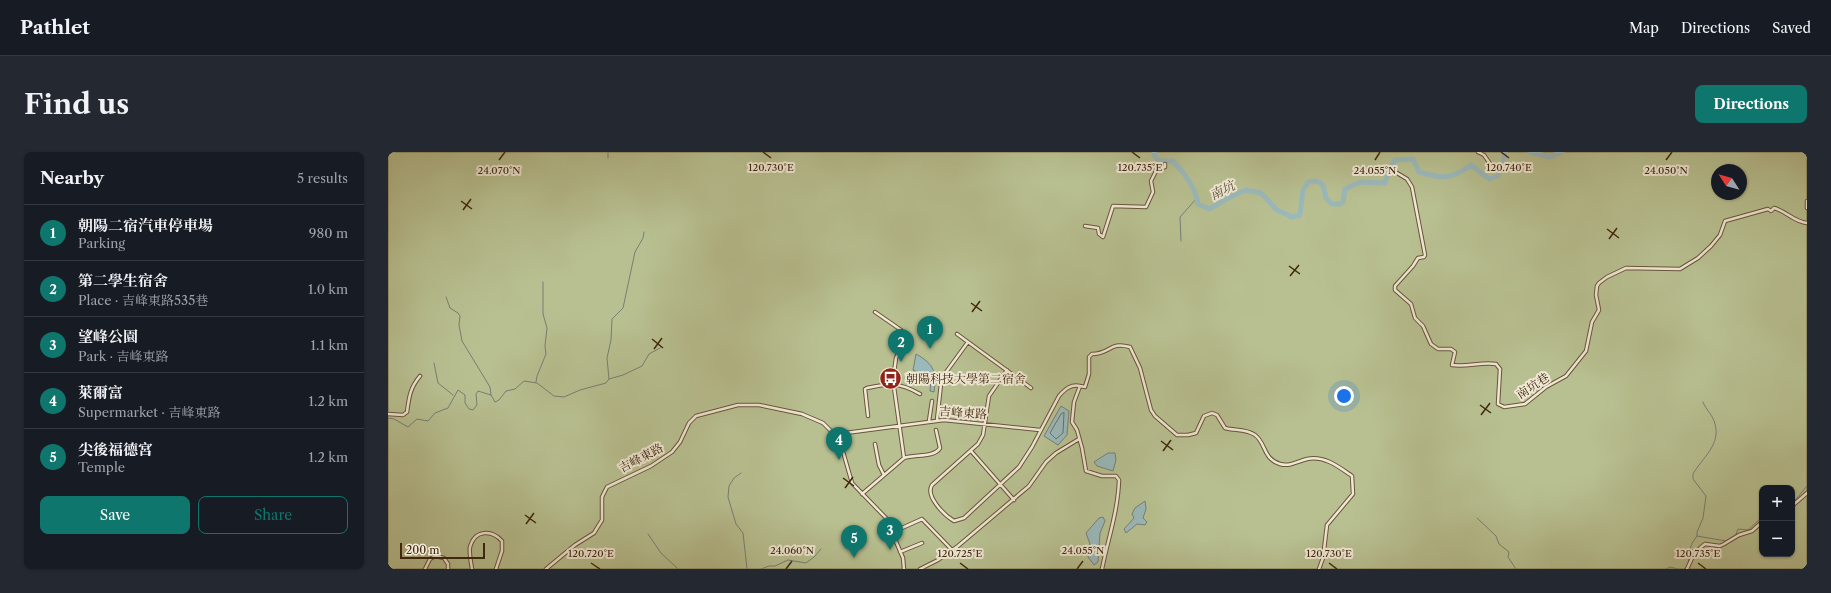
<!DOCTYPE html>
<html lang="en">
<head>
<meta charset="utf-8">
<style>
  body { margin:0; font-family:"Libre Caslon Text","Noto Serif TC",serif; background:#242831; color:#f1f3f6 }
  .controls { position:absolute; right:12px; bottom:12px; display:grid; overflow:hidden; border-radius:8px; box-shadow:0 1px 3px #0004 }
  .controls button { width:36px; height:36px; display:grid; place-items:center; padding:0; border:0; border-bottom:1px solid #363941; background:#171b24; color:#f1f3f6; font:20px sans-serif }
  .compass { position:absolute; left:1323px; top:12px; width:36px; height:36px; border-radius:50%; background:#171b24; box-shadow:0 1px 3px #0004; rotate:306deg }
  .scale { position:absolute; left:12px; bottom:10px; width:85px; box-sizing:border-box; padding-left:4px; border:2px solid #3f280d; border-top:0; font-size:11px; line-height:14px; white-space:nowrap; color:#3f280d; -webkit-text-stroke:3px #f0e8d5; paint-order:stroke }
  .you { position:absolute; left:956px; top:244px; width:14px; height:14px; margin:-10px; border:3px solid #fff; border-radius:50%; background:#1a73e8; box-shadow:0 0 0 6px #1a73e833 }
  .badge { display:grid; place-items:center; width:26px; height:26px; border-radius:50%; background:#0f766e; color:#fff; font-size:13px; font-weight:700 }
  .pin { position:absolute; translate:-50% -33px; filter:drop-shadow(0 1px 2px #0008) }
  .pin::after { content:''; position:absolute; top:21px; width:14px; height:12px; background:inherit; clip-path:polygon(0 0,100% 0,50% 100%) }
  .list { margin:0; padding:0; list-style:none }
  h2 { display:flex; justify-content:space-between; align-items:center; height:52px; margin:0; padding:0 16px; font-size:17px }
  h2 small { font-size:13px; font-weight:400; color:#9ea1a6 }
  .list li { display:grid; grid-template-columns:26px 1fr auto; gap:12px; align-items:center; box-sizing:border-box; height:56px; padding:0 16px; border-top:1px solid #363941 }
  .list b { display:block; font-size:15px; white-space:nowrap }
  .list p { margin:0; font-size:13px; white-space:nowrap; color:#9ea1a6 }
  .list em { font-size:13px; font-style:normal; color:#9ea1a6 }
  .actions { display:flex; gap:8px; padding:12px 16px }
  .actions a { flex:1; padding:9px 0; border:1px solid #0f766e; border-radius:8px; text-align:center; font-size:14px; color:#0f766e }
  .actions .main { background:#0f766e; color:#fff }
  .map { position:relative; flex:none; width:1419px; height:417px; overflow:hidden; border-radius:8px }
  header { display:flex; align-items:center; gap:24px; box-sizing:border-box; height:56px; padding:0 20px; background:#171b24; border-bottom:1px solid #363941 }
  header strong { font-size:19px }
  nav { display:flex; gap:22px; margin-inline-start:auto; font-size:14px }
  .intro { display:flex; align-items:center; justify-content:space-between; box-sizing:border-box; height:96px; padding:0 24px }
  h1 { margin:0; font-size:28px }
  .button { padding:10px 18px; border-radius:8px; background:#0f766e; color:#fff; font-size:14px; font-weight:700 }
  main { display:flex; gap:24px; padding:0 24px }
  aside { flex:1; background:#171b24; border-radius:8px; box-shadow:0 1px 3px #0004 }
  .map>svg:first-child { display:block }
  .green { fill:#b8c091; stroke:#7c744f; fill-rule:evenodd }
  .water { fill:#9ab9bb; stroke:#767f75 }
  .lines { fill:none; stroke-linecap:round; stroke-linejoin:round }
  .shore { stroke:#6c7064; stroke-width:1 }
  .stream { stroke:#767f75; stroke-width:1 }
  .river { stroke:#9ab9bb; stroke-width:5 }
  .minor-casing { stroke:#69553a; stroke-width:4.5 }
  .minor { stroke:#f0e8d5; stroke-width:2.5 }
  .ticks { fill:none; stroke:#3f280d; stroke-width:1.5 }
  .labels { text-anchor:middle; stroke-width:4; stroke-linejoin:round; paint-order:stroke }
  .poi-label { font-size:12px; fill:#3f280d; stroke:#f0e8d5; text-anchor:start }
  .street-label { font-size:12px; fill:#3f280d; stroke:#f0e8d5 }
  .water-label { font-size:13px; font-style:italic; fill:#564c38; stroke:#f0e8d5 }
  .ticks-label { font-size:10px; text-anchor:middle; fill:#3f280d; stroke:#f0e8d5; stroke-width:4; stroke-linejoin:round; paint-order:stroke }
</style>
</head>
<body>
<header>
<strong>Pathlet</strong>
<nav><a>Map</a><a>Directions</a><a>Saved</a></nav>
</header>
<div class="intro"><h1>Find us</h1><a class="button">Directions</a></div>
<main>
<aside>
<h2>Nearby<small>5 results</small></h2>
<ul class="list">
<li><span class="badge">1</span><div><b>朝陽二宿汽車停車場</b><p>Parking</p></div><em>980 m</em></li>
<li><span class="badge">2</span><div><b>第二學生宿舍</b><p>Place · 吉峰東路535巷</p></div><em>1.0 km</em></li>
<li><span class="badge">3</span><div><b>望峰公園</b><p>Park · 吉峰東路</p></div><em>1.1 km</em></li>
<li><span class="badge">4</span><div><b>萊爾富</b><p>Supermarket · 吉峰東路</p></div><em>1.2 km</em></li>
<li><span class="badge">5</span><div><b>尖後福德宮</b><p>Temple</p></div><em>1.2 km</em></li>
</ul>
<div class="actions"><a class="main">Save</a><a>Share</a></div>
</aside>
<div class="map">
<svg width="1419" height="417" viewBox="0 0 1419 417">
  <rect width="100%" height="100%" fill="#e8dcbf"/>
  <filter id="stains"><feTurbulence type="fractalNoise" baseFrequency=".005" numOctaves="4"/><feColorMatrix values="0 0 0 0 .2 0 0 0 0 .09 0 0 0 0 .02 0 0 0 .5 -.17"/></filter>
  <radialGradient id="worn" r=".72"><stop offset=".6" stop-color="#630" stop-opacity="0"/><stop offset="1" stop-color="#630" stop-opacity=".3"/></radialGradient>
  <path class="green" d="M0 0H1419V417H0ZM1329 18H1353V42H1329ZM1374 336H1404V402H1374Z"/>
  <path class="water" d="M528 202C546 212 549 220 546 240L542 239 543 227 525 218Z
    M673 254 681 259 679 283 670 293 656 284Z
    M720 301H727L728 308 725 319 709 314 706 310Z
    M757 349 758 357 755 366 759 370 757 373 749 372 738 381 736 377 746 366 744 362 747 356Z
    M715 365 717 369 712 381 710 410 706 413 700 405 702 392 698 381 711 366Z"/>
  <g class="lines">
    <path class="shore" d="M676 261 675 281 668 287 662 281 673 262Z"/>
    <path class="stream" d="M1116 0V1
      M220 6V0
      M793 89 792 65 809 46
      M58 145 62 156 70 161 72 164 71 173 74 189 102 235 103 243
      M46 211 50 231 65 243
      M221 227 235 223 254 214 261 202 272 196
      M148 230 149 224 158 202 157 194 159 176 155 162V130
      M0 266 6 267 20 275 29 267 40 269 47 261 60 256 70 238 77 243V251L81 257 85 258 89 253 88 242 90 239 103 243 107 250 111 248 118 239 127 237 136 229 149 231 166 244 176 245 192 238 218 231 221 227 219 206 223 188 224 167 235 156 247 100 255 86 256 80
      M353 321 346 326 341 334 340 345 348 372 355 381 359 417
      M1404 352 1419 334
      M1089 366 1108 384 1111 392 1121 400 1120 405 1128 417
      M260 382 273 401 290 417
      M1309 384V380L1315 366 1318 344 1305 327V322C1314 306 1333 293 1327 272 1325 263 1318 258 1315 250
      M1347 385 1350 377 1360 378 1374 365
      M373 417 381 414H387L400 408 418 411 426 405 433 397
      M1278 417 1282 415 1290 417
      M1296 417 1299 415C1304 400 1298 398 1309 384L1338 389"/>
    <path class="river" d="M766 0 767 5 773 9H785C797 22 807 35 810 52L821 57 844 44 858 38 873 41 889 58 904 65 912 63 915 38 920 30 929 29 935 33 938 46 944 52H951L955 50 957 37 972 30 997 31 1001 19 1007 8 1025 7 1031 20C1055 27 1062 28 1083 13L1101 27 1110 24 1115 13 1117 0
      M1142 0 1162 5 1174 0"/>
    <defs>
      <path id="minor" d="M1090 0 1096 3 1105 16
        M1009 21 1019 27 1024 35 1037 103 1036 105 1030 106 1025 114 1007 134V138L1023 152 1027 166 1035 174 1043 192 1050 197H1063L1067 200 1064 213C1079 215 1093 210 1108 212L1112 217 1110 252 1116 255 1137 252 1158 235 1178 224 1198 199 1204 170 1211 158 1208 143 1209 134 1211 131 1219 125 1238 116 1292 117 1310 106 1323 94 1332 83 1337 69 1380 57 1383 59 1386 56C1398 59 1406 70 1419 71
        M1419 49V56
        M697 74 710 76 711 82 715 85 725 54 758 55 765 40 763 29 769 17 777 15V12
        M487 160 513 178 516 183V189L508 206 505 228 516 306
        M569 182 643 236
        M619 218 601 244 595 283 590 292 544 333C537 344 556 363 566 369L576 366 631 315 644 295 671 244C677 237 683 232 692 234L686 250 684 270 689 278 694 296 698 319 714 324H728L731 328C730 359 720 387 714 417
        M692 234 697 235 701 222V205L704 202C723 202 721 189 742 195L752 216 763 258 767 264 789 283H800L808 281 816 264 824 261 829 263 837 276C847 279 857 276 867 283 878 291 875 307 892 312 902 315 910 309 919 307 936 303 951 315 964 324L965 342 939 373 935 406 931 417
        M0 262 15 263 19 260C21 245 22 236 32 224
        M480 264 477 237 479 236C502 231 511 230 532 242
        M549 268 553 232 556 223 580 190
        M541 269 544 249
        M450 282 464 331 498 366 515 406 516 417
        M487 292 491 313 496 323
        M583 299 626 348
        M474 342 516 306C526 302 546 306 552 296L548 278
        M1404 354 1419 341
        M505 380 534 367 564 398
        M512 400 534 391
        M37 417 42 407 47 404 56 406 60 412V417
        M84 417C83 410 81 402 82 395 87 377 104 378 114 389V399L108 417
        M158 417 187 393 206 381 214 368V345L219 335 263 314 284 300 292 290 301 271 308 264 350 253H371L414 262 435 271 444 280 450 282 556 268 652 278
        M532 417 550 408 570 394 641 334 658 310 668 301 691 287
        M1299 417 1305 404 1313 395 1317 392 1332 394 1336 392 1351 383 1364 379 1374 370"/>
    </defs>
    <use href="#minor" class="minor-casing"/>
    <use href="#minor" class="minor"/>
  </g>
  <path class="ticks" d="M375 0 383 6M744 0 752 6M1113 0 1121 6M111 8 117 0M987 8 992 0M1278 8 1284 0M73 49 84 57M75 58 83 47M1219 77 1231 86M1221 87 1229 76M901 114 912 122M902 124 911 113M583 151 594 159M584 160 592 149M264 187 275 196M266 197 274 186M1092 253 1103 261M1093 263 1102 251M773 289 785 298M775 299 783 288M455 326 466 334M457 336 465 325M137 363 148 371M138 372 146 361M203 411 212 417M572 411 580 417M941 411 949 417M1310 411 1318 417M398 417 404 409M689 417 695 409"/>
  <defs>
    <symbol id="bus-disc" viewBox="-11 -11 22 22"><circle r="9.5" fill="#8f2418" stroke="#f0e8d5"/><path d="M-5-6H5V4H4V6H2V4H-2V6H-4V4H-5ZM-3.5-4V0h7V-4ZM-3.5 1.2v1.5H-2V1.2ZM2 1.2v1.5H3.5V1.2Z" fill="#fff"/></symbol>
  </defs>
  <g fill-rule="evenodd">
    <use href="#bus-disc" x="490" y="214" width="25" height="25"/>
  </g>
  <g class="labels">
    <g class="poi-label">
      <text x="518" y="231">朝陽科技大學第二宿舍</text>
    </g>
    <g class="street-label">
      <text transform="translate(1145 234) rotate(-33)" y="4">南坑巷</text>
      <text transform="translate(575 261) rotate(4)" y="4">吉峰東路</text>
      <text transform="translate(253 306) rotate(-28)" y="4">吉峰東路</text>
    </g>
    <g class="water-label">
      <text transform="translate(834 38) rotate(-27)" y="5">南坑</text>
    </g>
  </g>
  <g class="ticks-label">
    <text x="383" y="19">120.730°E</text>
    <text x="752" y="19">120.735°E</text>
    <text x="1121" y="19">120.740°E</text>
    <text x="111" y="22">24.070°N</text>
    <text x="987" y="22">24.055°N</text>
    <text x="1278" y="22">24.050°N</text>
    <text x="404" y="402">24.060°N</text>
    <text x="695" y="402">24.055°N</text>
    <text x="203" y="405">120.720°E</text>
    <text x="572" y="405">120.725°E</text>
    <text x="941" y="405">120.730°E</text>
    <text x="1310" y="405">120.735°E</text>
  </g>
  <rect width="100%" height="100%" filter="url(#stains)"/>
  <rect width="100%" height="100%" fill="url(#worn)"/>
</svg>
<div class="controls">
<button>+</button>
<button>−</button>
</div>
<svg class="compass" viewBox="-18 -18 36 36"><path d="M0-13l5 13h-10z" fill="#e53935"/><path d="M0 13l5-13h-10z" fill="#9ea1a6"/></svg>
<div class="scale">200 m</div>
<div class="you"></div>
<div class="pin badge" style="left:542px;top:197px">1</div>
<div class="pin badge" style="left:513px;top:210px">2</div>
<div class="pin badge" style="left:502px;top:398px">3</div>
<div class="pin badge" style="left:451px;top:308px">4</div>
<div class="pin badge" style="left:466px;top:406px">5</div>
</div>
</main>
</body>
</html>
